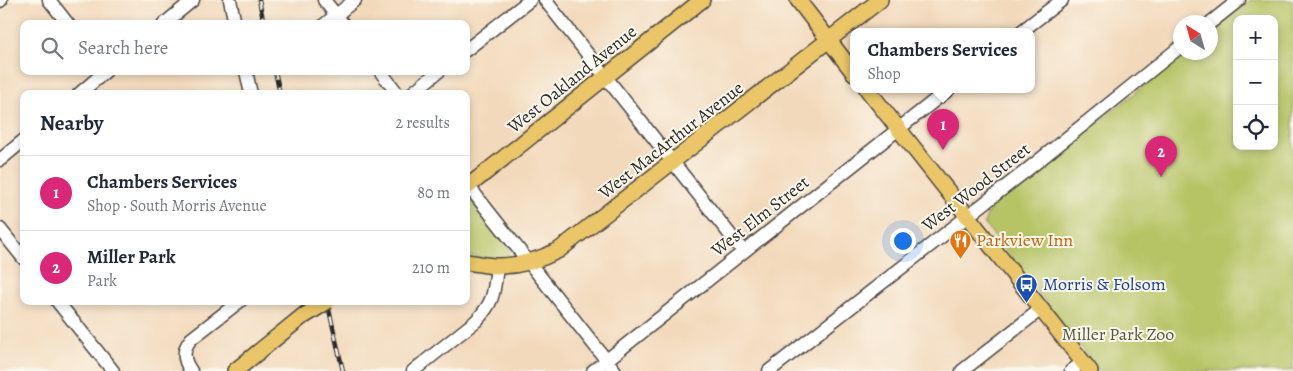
<!DOCTYPE html>
<html lang="en">
<head>
<meta charset="utf-8">
<style>
  body { margin:0; font-family:Alegreya,serif; background:#f2f2f3; color:#1f2937 }
  .controls { position:absolute; right:15px; top:15px; display:grid; overflow:hidden; border-radius:10px; box-shadow:0 2px 8px #0003 }
  .controls button { width:45px; height:45px; display:grid; place-items:center; padding:0; border:0; border-bottom:1px solid #e0e1e3; background:#fff; color:#1f2937; font:25px sans-serif }
  .compass { position:absolute; left:1173px; top:15px; width:45px; height:45px; border-radius:50%; background:#fff; box-shadow:0 2px 8px #0003; rotate:323deg }
  .you { position:absolute; left:902px; top:240px; width:18px; height:18px; margin:-12px; border:4px solid #fff; border-radius:50%; background:#1a73e8; box-shadow:0 0 0 8px #1a73e833 }
  .badge { display:grid; place-items:center; width:32px; height:32px; border-radius:50%; background:#db2777; color:#fff; font-size:16px; font-weight:700 }
  .pin { position:absolute; translate:-50% -41px; filter:drop-shadow(0 1px 2px #0008) }
  .pin::after { content:''; position:absolute; top:26px; width:18px; height:15px; background:inherit; clip-path:polygon(0 0,100% 0,50% 100%) }
  .popup { position:absolute; left:850px; top:28px; width:185px; height:65px; box-sizing:border-box; display:grid; place-content:center; border-radius:10px; background:#fff; filter:drop-shadow(0 1px 4px #0005); font-size:16px; white-space:nowrap; color:#747a83 }
  .popup b { font-size:19px; color:#1f2937 }
  .popup::after { content:''; position:absolute; left:50%; top:100%; margin-left:-10px; border:10px solid transparent; border-top-color:#fff }
  .list { margin:0; padding:0; list-style:none }
  h2 { display:flex; justify-content:space-between; align-items:center; height:65px; margin:0; padding:0 20px; font-size:21px }
  h2 small { font-size:16px; font-weight:400; color:#747a83 }
  .list li { display:grid; grid-template-columns:32px 1fr auto; gap:15px; align-items:center; box-sizing:border-box; height:75px; padding:0 20px; border-top:1px solid #e0e1e3 }
  .list b { display:block; font-size:19px; white-space:nowrap }
  .list p { margin:0; font-size:16px; white-space:nowrap; color:#747a83 }
  .list em { font-size:16px; font-style:normal; color:#747a83 }
  .icon { flex:none; width:28px; height:28px; fill:none; stroke:currentColor; stroke-width:2; stroke-linecap:round; stroke-linejoin:round }
  .map { position:relative; flex:none; width:1293px; height:371px; overflow:hidden }
  .search { position:absolute; background:#fff; box-shadow:0 2px 8px #0003; left:20px; top:20px; width:450px; height:55px; display:flex; align-items:center; gap:12px; box-sizing:border-box; padding:0 18px; border-radius:10px; color:#747a83; font-size:19px }
  .panel { position:absolute; background:#fff; box-shadow:0 2px 8px #0003; left:20px; top:90px; width:450px; height:215px; border-radius:10px }
  .map>svg:first-child { display:block }
  .green { fill:#b7c466; stroke:#717848; fill-rule:evenodd }
  .lines { fill:none; stroke-linecap:round; stroke-linejoin:round }
  .minor-casing { stroke:#494541; stroke-width:15 }
  .major-casing { stroke:#494541; stroke-width:18 }
  .minor { stroke:#fff; stroke-width:12 }
  .major { stroke:#eac669; stroke-width:15 }
  .rail-casing { stroke:#2b2b2b; stroke-width:4.5 }
  .rail { stroke:#fbf7ec; stroke-width:2.5; stroke-dasharray:8; stroke-linecap:butt }
  .major-bridge-casing { stroke:#494541; stroke-width:18; stroke-linecap:butt }
  .major-bridge { stroke:#eac669; stroke-width:15 }
  .labels { text-anchor:middle; stroke-width:4; stroke-linejoin:round; paint-order:stroke }
  .street-label { font-size:18px; fill:#2b2b2b; stroke:#fbf7ec }
  .food-label { font-size:18px; fill:#c56008; stroke:#fbf7ec; text-anchor:start }
  .transit-label { font-size:18px; fill:#164399; stroke:#fbf7ec; text-anchor:start }
  .park-label { font-size:18px; fill:#55593d; stroke:#fbf7ec }
</style>
</head>
<body>
<div class="map">
<svg width="1293" height="371" viewBox="0 0 1293 371">
  <rect width="100%" height="100%" fill="#fbf7ec"/>
  <filter id="ink" filterUnits="userSpaceOnUse"><feTurbulence type="fractalNoise" baseFrequency=".02" numOctaves="2"/><feDisplacementMap in="SourceGraphic" scale="10" xChannelSelector="R" yChannelSelector="G"/><feConvolveMatrix kernelMatrix="1 2 1 2 8 2 1 2 1" color-interpolation-filters="sRGB"/></filter>
  <filter id="wash" filterUnits="userSpaceOnUse"><feTurbulence type="fractalNoise" baseFrequency=".0096" numOctaves="4" result="noise"/><feDisplacementMap in="SourceGraphic" scale="20" xChannelSelector="R" yChannelSelector="G"/><feGaussianBlur stdDeviation="1.12" result="paint"/><feColorMatrix in="noise" values="0 0 0 0 0 0 0 0 0 0 0 0 0 0 0 0 0 1.4 0 .05"/><feComposite in="paint" operator="in"/></filter>
  <g filter="url(#wash)">
    <rect width="100%" height="100%" fill="#f3d9bb"/>
    <path class="green" d="M1250 0H1293V371H1099L984 223 990 207 1186 53 1210 52 1211 33ZM1237 19H1274V146H1237Z
      M466 198 471 200 509 247C510 253 508 258 502 259L466 256Z"/>
  </g>
  <g filter="url(#ink)">
    <g class="lines">
      <defs>
        <path id="minor" d="M49 0 68 24
          M230 0 235 24
          M324 0 343 24
          M545 0 743 251
          M0 1 1 0
          M1210 23 1239 0
          M164 24 193 0
          M325 24 355 0
          M1022 31 1062 0
          M466 50 530 0
          M246 71 251 94
          M380 71 398 94
          M79 94 106 71
          M411 94 439 71
          M0 160 24 140
          M466 183 615 371
          M0 229 24 259
          M57 301 113 371
          M191 371C183 360 182 350 191 339L240 301
          M413 371 476 321C495 301 494 291 497 266
          M593 371 949 89
          M769 371 1027 170 1180 47
          M962 371 1041 309
          M1071 371 1083 362"/>
        <path id="major" d="M798 0 854 73
          M867 89 1090 371
          M466 188 702 0
          M466 262C477 263 487 266 498 266 520 266 540 260 559 250L880 0
          M235 371 314 307"/>
      </defs>
      <use href="#minor" class="minor-casing"/>
      <use href="#major" class="major-casing"/>
      <use href="#minor" class="minor"/>
      <use href="#major" class="major"/>
      <defs>
        <path id="rail" d="M259 0 264 24
          M275 71 280 94
          M327 301 343 371"/>
      </defs>
      <use href="#rail" class="rail-casing"/>
      <use href="#rail" class="rail"/>
      <defs>
        <path id="major-bridge" d="M304 316 328 301"/>
      </defs>
      <use href="#major-bridge" class="major-bridge-casing"/>
      <use href="#major-bridge" class="major-bridge"/>
    </g>
  </g>
  <defs>
    <symbol id="restaurant-pin" viewBox="-11 -11 22 30"><path d="M0 17L-7.5 6A9.5 9.5 0 1 1 7.5 6Z" fill="#e8710a" stroke="#fbf7ec"/><path d="M-5-6h1v4h1v-4h1v4h1v-4h1v5L-1.5 .5V6h-2V.5L-5-1ZM5-6V6H3V1.5H1.5Q1.5-4 5-6Z" fill="#fff"/></symbol>
    <symbol id="bus-pin" viewBox="-11 -11 22 30"><path d="M0 17L-7.5 6A9.5 9.5 0 1 1 7.5 6Z" fill="#1a4fb4" stroke="#fbf7ec"/><path d="M-5-6H5V4H4V6H2V4H-2V6H-4V4H-5ZM-3.5-4V0h7V-4ZM-3.5 1.2v1.5H-2V1.2ZM2 1.2v1.5H3.5V1.2Z" fill="#fff"/></symbol>
  </defs>
  <g fill-rule="evenodd">
    <use href="#restaurant-pin" x="948" y="228" width="25" height="34"/>
    <use href="#bus-pin" x="1014" y="272" width="25" height="34"/>
  </g>
  <g class="labels">
    <g class="street-label">
      <text transform="translate(572 79) rotate(-39)" y="6">West Oakland Avenue</text>
      <text transform="translate(671 140) rotate(-38)" y="6">West MacArthur Avenue</text>
      <text transform="translate(976 187) rotate(-38)" y="6">West Wood Street</text>
      <text transform="translate(760 216) rotate(-38)" y="6">West Elm Street</text>
    </g>
    <g class="food-label">
      <text x="976" y="246">Parkview Inn</text>
    </g>
    <g class="transit-label">
      <text x="1043" y="290">Morris &amp; Folsom</text>
    </g>
    <g class="park-label">
      <text x="1118" y="340">Miller Park Zoo</text>
    </g>
  </g>
</svg>
<div class="controls">
<button>+</button>
<button>−</button>
<button><svg class="icon" aria-label="locate" viewBox="0 0 24 24"><circle cx="12" cy="12" r="6"/><path d="M12 2v4M12 18v4M2 12h4M18 12h4"/></svg></button>
</div>
<svg class="compass" viewBox="-18 -18 36 36"><path d="M0-13l5 13h-10z" fill="#e53935"/><path d="M0 13l5-13h-10z" fill="#747a83"/></svg>
<div class="you"></div>
<div class="pin badge" style="left:943px;top:150px">1</div>
<div class="popup"><b>Chambers Services</b>Shop</div>
<div class="pin badge" style="left:1161px;top:177px">2</div>
<div class="search"><svg class="icon" aria-label="search" viewBox="0 0 24 24"><circle cx="10" cy="10" r="6"/><path d="M15 15l6 6"/></svg>Search here</div>
<section class="panel">
<h2>Nearby<small>2 results</small></h2>
<ul class="list">
<li><span class="badge">1</span><div><b>Chambers Services</b><p>Shop · South Morris Avenue</p></div><em>80 m</em></li>
<li><span class="badge">2</span><div><b>Miller Park</b><p>Park</p></div><em>210 m</em></li>
</ul>
</section>
</div>
</body>
</html>
